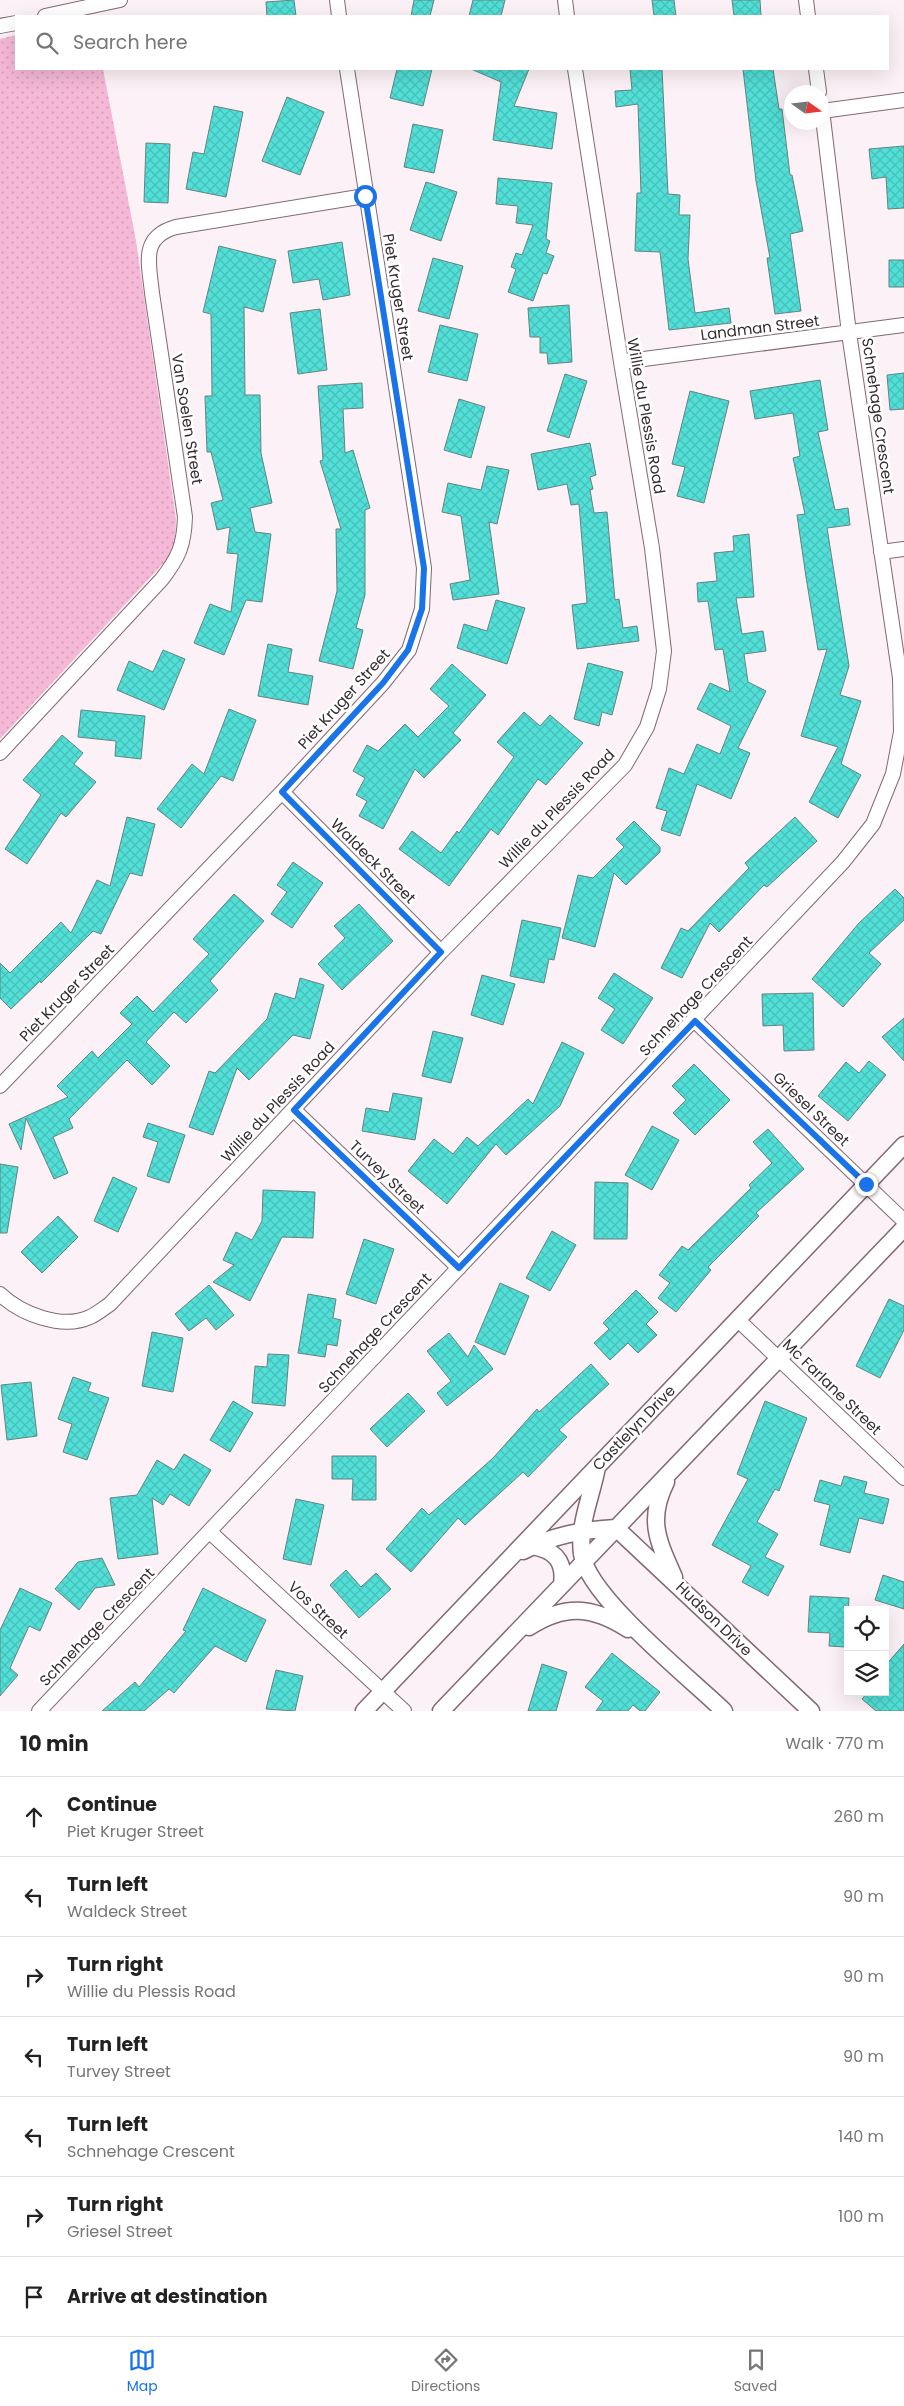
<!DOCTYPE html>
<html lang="en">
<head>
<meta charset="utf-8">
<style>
  body { margin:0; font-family:Poppins,sans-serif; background:#f2f2f2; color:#222 }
  .controls { position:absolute; right:15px; bottom:15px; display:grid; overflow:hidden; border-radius:0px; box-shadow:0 5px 20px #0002 }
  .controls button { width:45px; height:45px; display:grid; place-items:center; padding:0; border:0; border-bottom:1px solid #e0e0e0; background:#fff; color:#222; font:25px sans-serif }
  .compass { position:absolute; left:784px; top:85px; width:45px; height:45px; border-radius:50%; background:#fff; box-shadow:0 5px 20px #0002; rotate:104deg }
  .stop { position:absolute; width:15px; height:15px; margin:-11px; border:4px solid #1a73e8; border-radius:50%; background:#fff }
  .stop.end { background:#1a73e8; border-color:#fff; box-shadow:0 1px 5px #0008 }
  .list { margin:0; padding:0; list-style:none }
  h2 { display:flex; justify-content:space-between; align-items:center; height:65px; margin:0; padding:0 20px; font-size:21px }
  h2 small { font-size:16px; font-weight:400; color:#767676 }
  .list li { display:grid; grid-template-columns:32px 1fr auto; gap:15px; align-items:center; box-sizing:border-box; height:80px; padding:0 20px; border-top:1px solid #e0e0e0 }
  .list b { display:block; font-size:19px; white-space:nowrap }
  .list p { margin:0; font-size:16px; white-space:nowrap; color:#767676 }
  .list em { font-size:16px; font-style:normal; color:#767676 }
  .icon { flex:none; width:28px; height:28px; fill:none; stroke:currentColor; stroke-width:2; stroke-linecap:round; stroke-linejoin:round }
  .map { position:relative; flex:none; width:904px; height:1711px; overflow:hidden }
  .search { position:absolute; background:#fff; box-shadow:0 5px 20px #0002; left:15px; right:15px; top:15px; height:55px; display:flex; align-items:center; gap:12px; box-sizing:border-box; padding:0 18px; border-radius:0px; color:#767676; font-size:19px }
  .sheet { height:625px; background:#fff }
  nav { display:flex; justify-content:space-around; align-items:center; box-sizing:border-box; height:70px; border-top:1px solid #e0e0e0; background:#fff; font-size:14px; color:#767676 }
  nav a { display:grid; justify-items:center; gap:2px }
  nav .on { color:#1a73e8 }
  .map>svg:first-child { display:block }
  .grass { fill:url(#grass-dots) }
  .building { fill:url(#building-cross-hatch); stroke:#648381 }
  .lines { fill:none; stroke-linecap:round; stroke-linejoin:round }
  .minor-casing { stroke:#826975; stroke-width:16 }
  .tertiary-casing { stroke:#826975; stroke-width:19 }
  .minor { stroke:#fff; stroke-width:14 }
  .tertiary { stroke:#fff; stroke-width:16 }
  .route { stroke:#1a73e8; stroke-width:6 }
  .labels { text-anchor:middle; stroke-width:5; stroke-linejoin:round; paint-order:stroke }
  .street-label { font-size:15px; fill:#362b30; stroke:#fff }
</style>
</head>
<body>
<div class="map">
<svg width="904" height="1711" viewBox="0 0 904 1711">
  <defs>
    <pattern id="grass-dots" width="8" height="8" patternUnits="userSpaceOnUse" patternTransform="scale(1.25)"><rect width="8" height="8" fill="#f5b8d6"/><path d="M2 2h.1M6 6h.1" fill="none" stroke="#d39eb8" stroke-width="1.8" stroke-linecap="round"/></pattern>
    <pattern id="building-cross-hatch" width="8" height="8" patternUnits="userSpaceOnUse" patternTransform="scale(1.25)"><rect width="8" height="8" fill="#51dfd7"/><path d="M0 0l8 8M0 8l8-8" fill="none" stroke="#47c0b9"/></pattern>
  </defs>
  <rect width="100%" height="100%" fill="#fcf1f6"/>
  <path class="grass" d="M16 35V69H103L136 241 176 519 175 540 169 557 0 739V39Z"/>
  <path class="building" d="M294 0 296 16H267L266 2Z
    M414 0H434L430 16H411Z
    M473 0H505L501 16H469Z
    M652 0H674L676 16H654Z
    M732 0H760L761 16H734Z
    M397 69H432L423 106 390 98Z
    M471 69H529L514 106 557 113 552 149 493 140 501 82Z
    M630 69H662L668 194 680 195 679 215H690L688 259 695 313 729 308 731 323 669 330 660 252 635 251 637 193H641L638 104 616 107 615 91 632 90Z
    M743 69H773L779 109H782L790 175H792L803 231 790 234 801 311 775 314 767 258H770L756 181Z
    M287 97 324 112 300 175 262 161Z
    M214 106 243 112 226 197 186 189 193 152 204 154Z
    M413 124 443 130 434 173 404 167Z
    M146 143 170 144 168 203 144 202Z
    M904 146V208L888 209 886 177 872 179 869 149Z
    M498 178 552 183 546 239 550 241 546 253 554 256 547 274 543 273 533 301 508 292 516 269 511 267 516 253 522 255 533 225 516 223 518 206 496 204Z
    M426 182 457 192 441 241 410 230Z
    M342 242 350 295 323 300 319 279 293 283 288 251Z
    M219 246 276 260 263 312 244 307 245 395H260L261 453 272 503 250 508 255 532 271 534 262 602 246 600 224 655 194 643 210 604 231 612 238 554 227 553 230 527 217 530 211 503 223 500 211 452H207L205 396H212L211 314 203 312Z
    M433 258 463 266 449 319 418 311Z
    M889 260H904V287H889Z
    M569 305 572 362 548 364 547 353H540V337H530L528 308Z
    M320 309 327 370 298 374 290 313Z
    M440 325 478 334 467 381 428 372Z
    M904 373V409L890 410 887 375Z
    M565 374 587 381 569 438 547 431Z
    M820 380 828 430 818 432 835 510 848 508 850 525 827 528 849 666 840 695 861 701 841 764 861 775 838 818 809 802 838 747 801 736 827 649 818 650 806 577 797 515 805 514 793 458 800 456 793 413 755 419 750 391Z
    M362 383 363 408 343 409 345 453 353 450 370 508 365 510V595L356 628 363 630 353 669 319 661 337 591 336 529H341L320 461 323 460 318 386Z
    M690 391 729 401 704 503 677 496 685 467 672 464Z
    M459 399 485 407 471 458 444 450Z
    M590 443 596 475 590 477 593 489 590 490 594 513 607 512 615 600 619 599 623 628 637 626 639 641 577 649 572 605 587 603 579 504 571 505 567 484 538 490 531 454Z
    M487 466 509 470 497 524 489 522 499 594 453 600 450 584 470 580 461 516 442 512 448 483 481 490Z
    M749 534 754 597 736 598 742 634 763 631 766 651 744 654 748 682 766 691 738 748 750 753 731 799 697 784 680 836 661 830 667 811 656 808 669 768 684 774 697 744 720 754 731 726 697 709 710 683 730 692 723 649 715 650 708 601 698 602 697 583 717 581 714 553 734 551 733 536Z
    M496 600 525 608 507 664 457 648 464 624 487 631Z
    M268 644 292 649 288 672 313 676 308 705 258 696Z
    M163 650 185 659 164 710 117 690 129 661 153 672Z
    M588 663 623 672 612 715 602 712 599 726 574 719Z
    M452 664 486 695 453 733 461 740 424 778 415 769 383 829 359 816 367 801 356 795 365 778 353 771 367 745 378 751 405 724 418 737 449 706 430 689Z
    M229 709 256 720 233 781 221 776 181 828 157 809 192 764 204 774Z
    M81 710 145 716 141 759 115 756 116 741 78 737Z
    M524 712 540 726 550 715 583 743 546 785 538 779 498 835 491 829 449 886 399 849 412 831 441 853 457 831 459 833 514 757 497 742Z
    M62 735 83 753 74 764 96 782 66 817 61 813 27 864 5 849 41 795 23 780Z
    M127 817 155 824 142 876 130 873 101 934 93 931 41 983 40 981 11 1009 0 998V963L10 973 61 922 71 933 97 880 110 886Z
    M795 817 817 841 767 887 764 885 719 932 710 923 682 978 661 968 681 928 688 931 749 868 745 863Z
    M634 821 660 847V852L626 885 614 873 595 947 562 938 578 875 593 878 624 847 616 839Z
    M293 862 323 883 292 928 271 914 287 892 277 885Z
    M895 889 904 898V920L869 953 881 964 843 1007 812 979 859 923Z
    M234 894 264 921 210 981 218 990 186 1023 174 1012 146 1042 170 1066 152 1085 127 1060 69 1119 73 1128 53 1137 68 1173 54 1179 26 1118 21 1150 9 1124 68 1097 57 1086 92 1051 98 1058 132 1024 120 1013 137 996 153 1012 209 954 193 939Z
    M359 904 393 941 342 990 318 964 345 938 334 926Z
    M522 920 561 928 554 960 549 959 544 983 510 976Z
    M614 973 653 998 623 1044 601 1030 615 1009 598 998Z
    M482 975 515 984 503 1025 471 1015Z
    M300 978 324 985 310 1039 293 1035 249 1080 237 1068 213 1135 189 1127 209 1071 215 1073 267 1019 275 993 295 999Z
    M813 993 814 1050 784 1051 783 1025 763 1026 762 994Z
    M904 1018V1061L882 1037Z
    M433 1031 463 1038 451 1083 422 1076Z
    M562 1042 584 1053 560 1106 506 1155 496 1144 447 1204 408 1171 434 1139 453 1154 467 1137 478 1146 528 1099 533 1104Z
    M869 1061 886 1075 848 1121 818 1096 846 1062 859 1073Z
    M694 1064 730 1100 695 1135 673 1113 686 1100 672 1086Z
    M393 1093 422 1098 415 1140 362 1131 366 1108 389 1112Z
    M148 1123 185 1135 169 1183 147 1176 158 1142 143 1137Z
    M652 1126 679 1140 652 1190 625 1175Z
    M768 1129 804 1169 756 1213 759 1216 708 1267 711 1270 676 1312 658 1298 670 1283 659 1275 682 1246 688 1250 751 1188 749 1185 772 1163 753 1142Z
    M0 1164 18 1167 7 1233H0Z
    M113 1177 137 1188 118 1232 94 1221Z
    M595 1182 628 1183 627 1239H594Z
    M263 1190 315 1192 313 1238 282 1237 250 1301 213 1282 234 1265 223 1260 236 1232 252 1240 262 1221Z
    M58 1216 78 1237 42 1273 21 1252Z
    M552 1231 576 1245 550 1291 526 1278Z
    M364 1239 394 1249 376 1304 346 1294Z
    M500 1283 529 1296 505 1355 475 1342Z
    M209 1285 234 1315 216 1330 206 1318 189 1331 175 1314Z
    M636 1290 658 1312 646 1324 657 1335 638 1353 628 1343 610 1360 594 1343 609 1329 603 1323Z
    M308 1294 336 1299 333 1318 341 1320 337 1346 327 1344 325 1357 298 1353Z
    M889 1299 904 1306V1330L880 1378 856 1366Z
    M152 1332 183 1338 173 1392 142 1386Z
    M449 1333 468 1357 474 1345 493 1369 447 1406 437 1393 451 1381 427 1351Z
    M268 1354 289 1355 285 1406 252 1403 255 1366 267 1367Z
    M591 1364 609 1384 559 1430 567 1437 528 1477 523 1472 465 1525 458 1518 411 1572 386 1549 422 1508 429 1515 493 1458 537 1409 539 1412Z
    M73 1377 91 1383 88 1391 109 1398 87 1460 63 1452 72 1424 58 1419Z
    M31 1382 37 1436 7 1440 1 1385Z
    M408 1393 425 1411 387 1447 370 1429Z
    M233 1401 253 1413 230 1452 210 1440Z
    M765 1401 807 1418 779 1491 775 1489 757 1522 778 1534 765 1557 784 1566 768 1596 742 1582 751 1566 712 1545 748 1479 737 1474Z
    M184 1454 211 1470 189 1506 170 1494 163 1505 152 1498 158 1554 118 1559 110 1498 137 1495 157 1460 174 1470Z
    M332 1456H376V1500H352L353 1479H332Z
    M844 1476 867 1482 864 1493 889 1499 883 1524 859 1518 850 1553 820 1545 830 1505 814 1501 820 1480 841 1486Z
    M296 1499 324 1505 311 1565 283 1559Z
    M102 1558 115 1585 95 1588 79 1610 55 1589 78 1562Z
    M346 1570 361 1587 376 1573 391 1589 359 1618 330 1585Z
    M883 1575 904 1582V1609L875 1600Z
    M20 1588 52 1603 40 1631 29 1626 10 1668 18 1675 0 1696V1630Z
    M203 1588 266 1620 246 1662 215 1646 174 1693 169 1689 144 1711H102L135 1682 139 1687 186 1631 183 1630Z
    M810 1596 849 1598 846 1647 829 1646 830 1633 808 1632Z
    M904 1644V1711H876L862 1699 868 1692H885V1666Z
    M612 1653 660 1692 645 1711H640L633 1705 628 1711H596L603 1701 585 1687Z
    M542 1664 567 1672 556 1711H528Z
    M276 1670 303 1676 295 1711 266 1709Z"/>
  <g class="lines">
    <defs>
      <path id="minor" d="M337 0 339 16
        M565 0 567 16
        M806 0 808 16
        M45 16 120 0
        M0 26 16 23
        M816 69 819 92
        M822 111 904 100
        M621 362 904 325
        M881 552 904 549
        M0 753 162 579C179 557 184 545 185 517L152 293C149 263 140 237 176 227L365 196
        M282 792 441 952
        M695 1021 904 1221
        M0 1086 282 792 383 683 409 650 422 609 424 568 347 69
        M294 1110 459 1268
        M0 1294C21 1314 62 1330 90 1317 97 1314 104 1308 110 1304L441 952 625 765 647 727 659 689 664 651 652 548 621 362 575 69
        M737 1319 904 1478
        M210 1532 404 1711
        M39 1711 843 862 873 824 893 774 901 732 900 678 849 333 822 110"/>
      <path id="tertiary" d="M597 1467C592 1495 578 1525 582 1554 587 1596 691 1679 724 1711
        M666 1482C647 1520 658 1541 674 1577
        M532 1546C556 1550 565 1562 562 1585
        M523 1551C553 1535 582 1530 616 1528L811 1711
        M529 1627C565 1604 592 1606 628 1629
        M364 1711 904 1145
        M441 1711 904 1228"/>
    </defs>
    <use href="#minor" class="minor-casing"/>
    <use href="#tertiary" class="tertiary-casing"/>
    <use href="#minor" class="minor"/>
    <use href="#tertiary" class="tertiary"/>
  </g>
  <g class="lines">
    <path class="route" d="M365 196 424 568 422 609 408 650 383 683 282 792 441 952 294 1110 459 1268 695 1021 866 1184"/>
  </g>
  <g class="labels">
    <g class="street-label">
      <text transform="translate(398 297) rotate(81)" y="5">Piet Kruger Street</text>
      <text transform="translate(760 328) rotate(-7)" y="5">Landman Street</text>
      <text transform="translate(646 416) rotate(80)" y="5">Willie du Plessis Road</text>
      <text transform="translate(878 416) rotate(82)" y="5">Schnehage Crescent</text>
      <text transform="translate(187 419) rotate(81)" y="5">Van Soelen Street</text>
      <text transform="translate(344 699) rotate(-48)" y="5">Piet Kruger Street</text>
      <text transform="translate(557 809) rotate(-46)" y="5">Willie du Plessis Road</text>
      <text transform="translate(373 861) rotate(45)" y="5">Waldeck Street</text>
      <text transform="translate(67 993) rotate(-46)" y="5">Piet Kruger Street</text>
      <text transform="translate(696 996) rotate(-47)" y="5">Schnehage Crescent</text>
      <text transform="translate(278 1102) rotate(-47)" y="5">Willie du Plessis Road</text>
      <text transform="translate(811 1109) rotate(44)" y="5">Griesel Street</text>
      <text transform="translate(387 1177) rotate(44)" y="5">Turvey Street</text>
      <text transform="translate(375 1333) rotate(-47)" y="5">Schnehage Crescent</text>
      <text transform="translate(832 1387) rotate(44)" y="5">Mc Farlane Street</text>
      <text transform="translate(634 1428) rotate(-46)" y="5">Castlelyn Drive</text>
      <text transform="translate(318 1610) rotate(43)" y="5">Vos Street</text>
      <text transform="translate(714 1619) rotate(44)" y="5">Hudson Drive</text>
      <text transform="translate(97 1627) rotate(-46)" y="5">Schnehage Crescent</text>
    </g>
  </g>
</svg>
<div class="controls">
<button><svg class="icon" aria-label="locate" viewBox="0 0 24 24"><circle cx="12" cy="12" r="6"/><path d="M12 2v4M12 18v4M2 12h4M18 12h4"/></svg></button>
<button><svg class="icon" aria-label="layers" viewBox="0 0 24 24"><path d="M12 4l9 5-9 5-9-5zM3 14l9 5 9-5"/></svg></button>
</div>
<svg class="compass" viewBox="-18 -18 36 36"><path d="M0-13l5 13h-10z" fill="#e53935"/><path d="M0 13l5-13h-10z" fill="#767676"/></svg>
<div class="stop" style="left:365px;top:196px"></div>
<div class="stop end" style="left:866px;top:1184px"></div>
<div class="search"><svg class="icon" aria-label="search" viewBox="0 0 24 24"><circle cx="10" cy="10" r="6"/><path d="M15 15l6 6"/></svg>Search here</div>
</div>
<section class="sheet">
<h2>10 min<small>Walk · 770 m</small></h2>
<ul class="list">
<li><svg class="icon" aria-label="ahead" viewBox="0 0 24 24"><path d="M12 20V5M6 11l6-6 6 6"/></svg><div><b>Continue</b><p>Piet Kruger Street</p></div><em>260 m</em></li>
<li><svg class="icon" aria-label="left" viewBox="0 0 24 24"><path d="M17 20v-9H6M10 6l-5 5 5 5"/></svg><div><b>Turn left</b><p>Waldeck Street</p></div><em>90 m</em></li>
<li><svg class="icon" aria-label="right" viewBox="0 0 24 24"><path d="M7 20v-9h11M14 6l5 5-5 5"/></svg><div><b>Turn right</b><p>Willie du Plessis Road</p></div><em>90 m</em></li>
<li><svg class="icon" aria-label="left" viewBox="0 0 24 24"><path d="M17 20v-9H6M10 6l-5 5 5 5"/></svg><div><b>Turn left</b><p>Turvey Street</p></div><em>90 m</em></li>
<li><svg class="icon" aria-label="left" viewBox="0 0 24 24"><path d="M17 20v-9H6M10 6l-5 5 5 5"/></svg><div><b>Turn left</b><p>Schnehage Crescent</p></div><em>140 m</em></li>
<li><svg class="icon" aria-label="right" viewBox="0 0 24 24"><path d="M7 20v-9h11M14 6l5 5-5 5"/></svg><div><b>Turn right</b><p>Griesel Street</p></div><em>100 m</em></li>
<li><svg class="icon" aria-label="arrive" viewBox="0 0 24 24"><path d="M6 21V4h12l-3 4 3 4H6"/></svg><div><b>Arrive at destination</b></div></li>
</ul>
</section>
<nav>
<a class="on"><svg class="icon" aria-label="map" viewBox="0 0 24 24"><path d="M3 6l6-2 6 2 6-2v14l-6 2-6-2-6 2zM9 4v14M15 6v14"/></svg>Map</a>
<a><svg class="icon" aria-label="directions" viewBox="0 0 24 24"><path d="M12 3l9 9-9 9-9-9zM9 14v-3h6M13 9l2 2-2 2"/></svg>Directions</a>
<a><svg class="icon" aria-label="saved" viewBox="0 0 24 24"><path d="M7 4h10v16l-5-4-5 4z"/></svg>Saved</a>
</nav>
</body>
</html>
